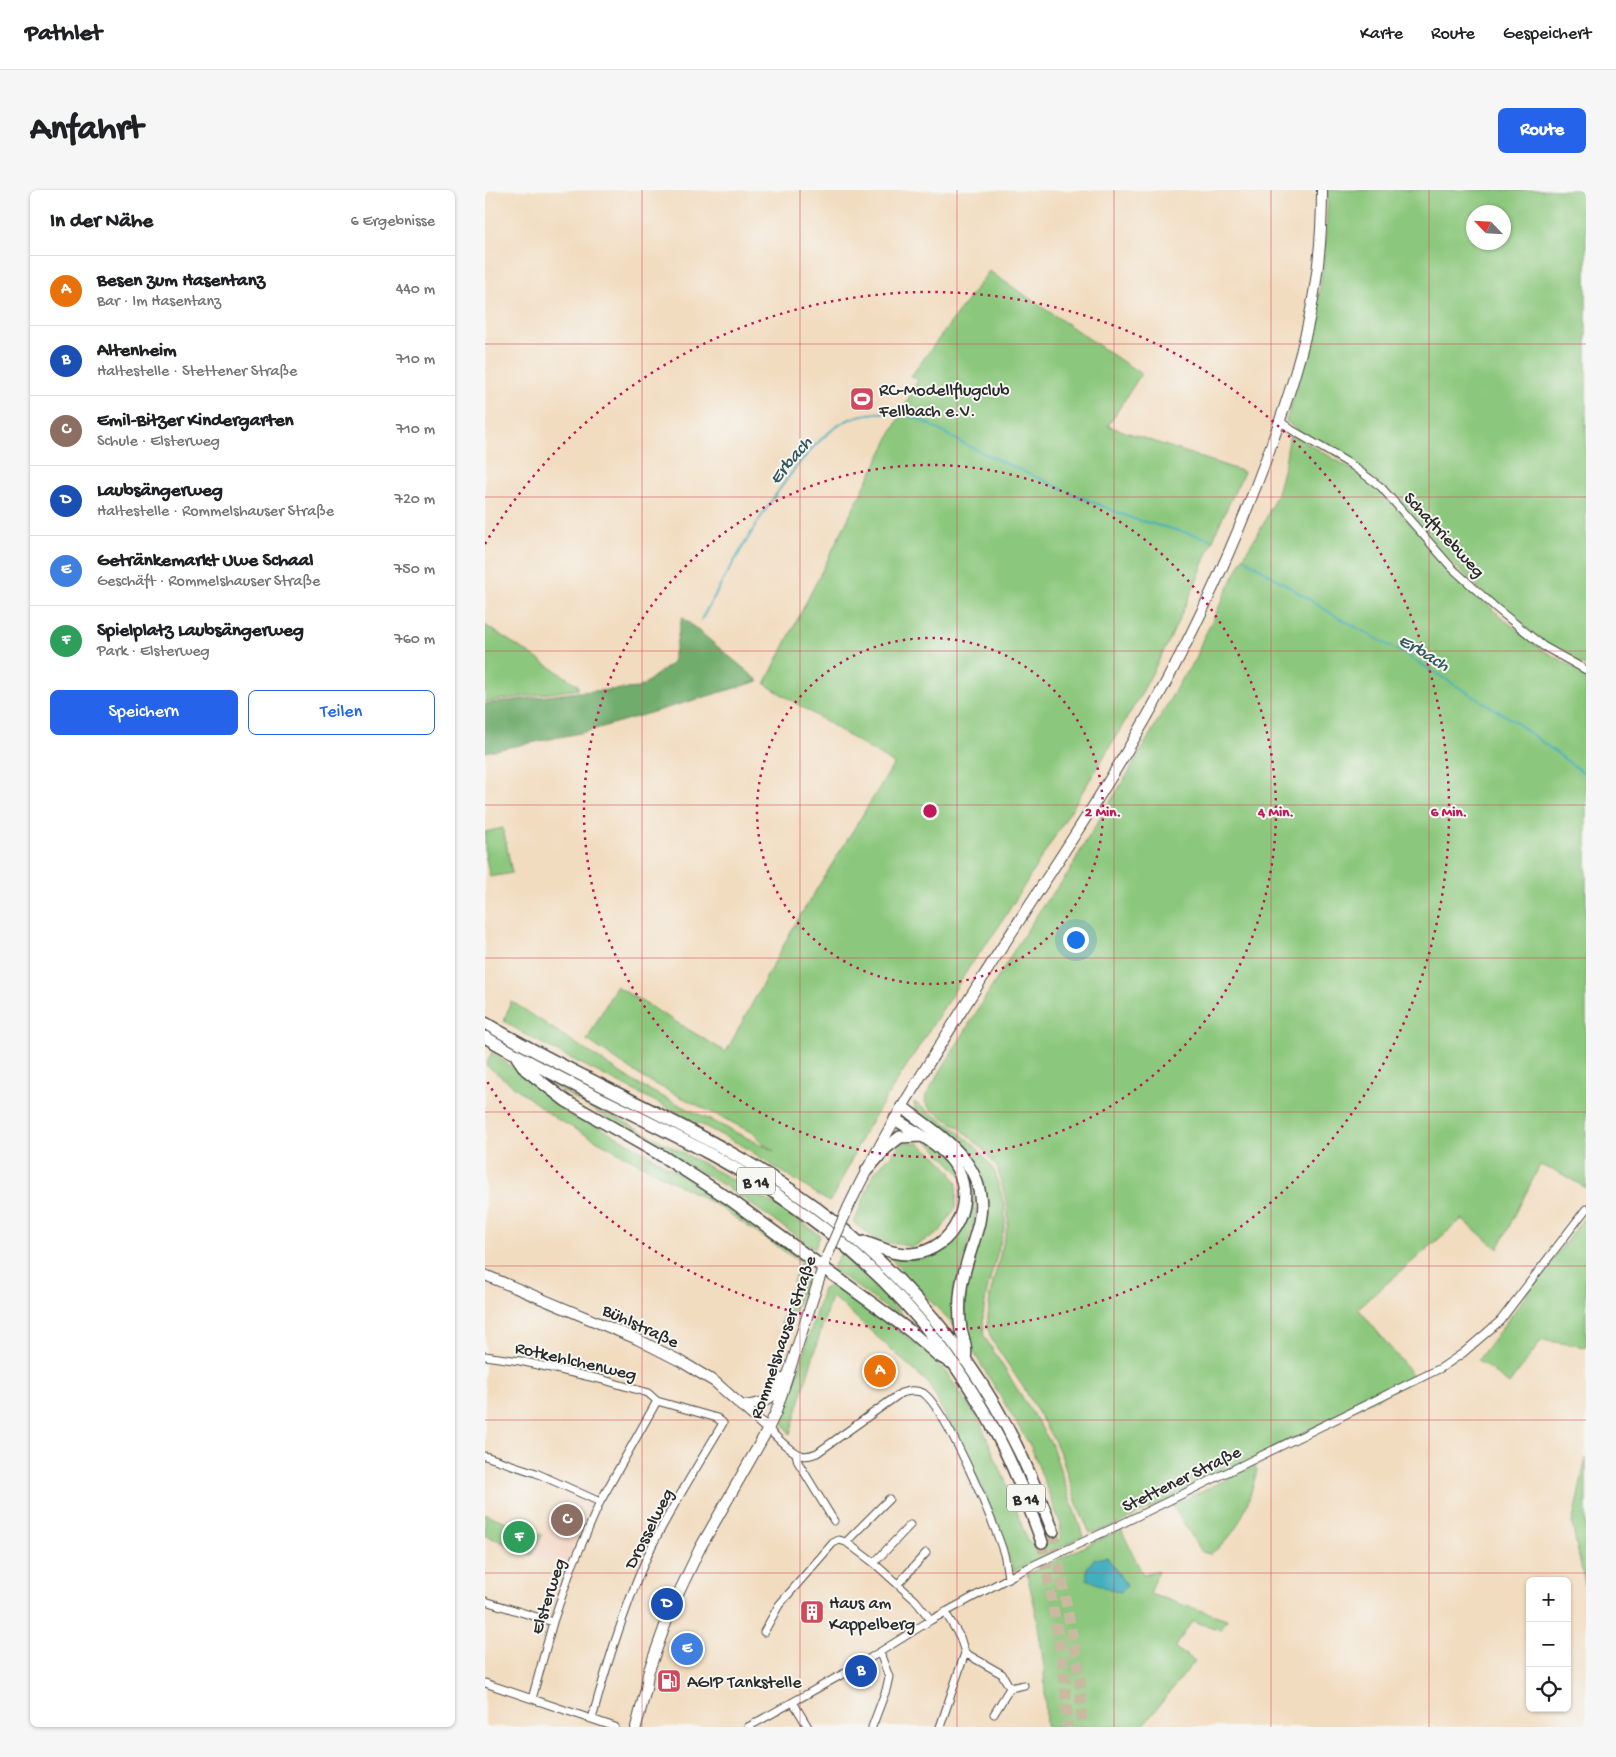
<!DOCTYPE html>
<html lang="de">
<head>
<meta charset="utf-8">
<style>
  body { margin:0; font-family:"Gochi Hand",sans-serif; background:#f6f6f6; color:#202124 }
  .controls { position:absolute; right:15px; bottom:15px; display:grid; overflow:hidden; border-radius:8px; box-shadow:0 1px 4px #0004 }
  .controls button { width:45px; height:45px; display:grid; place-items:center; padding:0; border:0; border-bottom:1px solid #e0e0e0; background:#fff; color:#202124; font:25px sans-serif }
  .compass { position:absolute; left:981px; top:15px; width:45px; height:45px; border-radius:50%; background:#fff; box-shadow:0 1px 4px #0004; rotate:295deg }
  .you { position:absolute; left:590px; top:749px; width:18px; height:18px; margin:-12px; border:4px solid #fff; border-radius:50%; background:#1a73e8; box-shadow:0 0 0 8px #1a73e833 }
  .badge { display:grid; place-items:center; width:32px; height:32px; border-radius:50%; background:#2563eb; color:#fff; font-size:16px; font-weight:700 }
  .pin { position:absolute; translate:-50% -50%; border:2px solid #fff; box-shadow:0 1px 5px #0006 }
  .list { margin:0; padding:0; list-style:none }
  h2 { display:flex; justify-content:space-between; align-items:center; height:65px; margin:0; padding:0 20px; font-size:21px }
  h2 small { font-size:16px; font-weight:400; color:#757577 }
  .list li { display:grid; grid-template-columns:32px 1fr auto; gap:15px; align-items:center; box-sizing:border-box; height:70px; padding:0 20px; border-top:1px solid #e0e0e0 }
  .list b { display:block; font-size:19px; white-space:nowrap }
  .list p { margin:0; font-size:16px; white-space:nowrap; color:#757577 }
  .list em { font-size:16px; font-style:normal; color:#757577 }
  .actions { display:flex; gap:10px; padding:15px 20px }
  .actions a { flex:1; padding:11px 0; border:1px solid #2563eb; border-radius:8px; text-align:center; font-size:18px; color:#2563eb }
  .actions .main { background:#2563eb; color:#fff }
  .icon { flex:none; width:28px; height:28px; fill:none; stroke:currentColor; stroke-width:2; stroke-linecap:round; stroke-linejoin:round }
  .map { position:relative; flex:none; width:1101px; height:1537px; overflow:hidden; border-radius:8px }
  header { display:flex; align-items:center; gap:30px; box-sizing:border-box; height:70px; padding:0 25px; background:#fff; border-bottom:1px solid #e0e0e0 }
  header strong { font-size:24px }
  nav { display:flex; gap:28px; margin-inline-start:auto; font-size:18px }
  .intro { display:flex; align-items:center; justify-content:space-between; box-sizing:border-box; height:120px; padding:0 30px }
  h1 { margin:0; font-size:35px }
  .button { padding:12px 22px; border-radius:8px; background:#2563eb; color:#fff; font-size:18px; font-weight:700 }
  main { display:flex; gap:30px; padding:0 30px }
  aside { flex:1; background:#fff; border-radius:8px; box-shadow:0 1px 4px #0004 }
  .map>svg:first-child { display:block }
  .built { fill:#f4d3c1 }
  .green { fill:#8bc77c; stroke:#5b7954; fill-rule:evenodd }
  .forest { fill:#70ac6c; stroke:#4e6c4c }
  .water { fill:#42afc0; stroke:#366d76 }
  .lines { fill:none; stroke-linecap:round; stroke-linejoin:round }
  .stream { stroke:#42afc0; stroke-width:2 }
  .trunk-tunnel { stroke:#cab9a1; stroke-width:11; stroke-dasharray:11 5.5; stroke-linecap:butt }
  .minor-casing { stroke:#494641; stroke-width:9 }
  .secondary-casing { stroke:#494641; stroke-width:12 }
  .trunk-casing { stroke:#494641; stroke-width:14 }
  .minor { stroke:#fff; stroke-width:7 }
  .secondary { stroke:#fff; stroke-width:10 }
  .trunk { stroke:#fff; stroke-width:11 }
  .secondary-bridge-casing { stroke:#494641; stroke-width:12; stroke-linecap:butt }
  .secondary-bridge { stroke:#fff; stroke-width:10 }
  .grid { fill:none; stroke:#d1495b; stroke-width:1; stroke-opacity:0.55 }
  .ring { fill:none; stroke:#c2185b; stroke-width:2.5; stroke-dasharray:2.5 5 }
  .labels { text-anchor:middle; stroke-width:4; stroke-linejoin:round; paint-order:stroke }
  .shield { fill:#f6f6f2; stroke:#686867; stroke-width:1 }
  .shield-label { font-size:16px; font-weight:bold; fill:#2b2b2b }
  .poi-label { font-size:18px; fill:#2b2b2b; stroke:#f6f6f2; text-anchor:start }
  .street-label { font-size:18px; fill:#2b2b2b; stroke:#f6f6f2 }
  .water-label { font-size:19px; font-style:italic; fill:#33595f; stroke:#f6f6f2 }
  .centre { fill:#c2185b; stroke:#f6f6f2; stroke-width:2.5 }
  .ring-label { font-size:15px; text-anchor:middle; font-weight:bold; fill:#c2185b; stroke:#f6f6f2; stroke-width:4; stroke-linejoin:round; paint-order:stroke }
</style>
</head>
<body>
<header>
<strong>Pathlet</strong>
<nav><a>Karte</a><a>Route</a><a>Gespeichert</a></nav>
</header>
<div class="intro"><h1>Anfahrt</h1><a class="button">Route</a></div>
<main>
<aside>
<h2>In der Nähe<small>6 Ergebnisse</small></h2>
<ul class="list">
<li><span class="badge" style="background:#e8710a">A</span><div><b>Besen zum Hasentanz</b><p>Bar · Im Hasentanz</p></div><em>440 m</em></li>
<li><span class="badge" style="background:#1a4fb4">B</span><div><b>Altenheim</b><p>Haltestelle · Stettener Straße</p></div><em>710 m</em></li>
<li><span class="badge" style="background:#8d6e63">C</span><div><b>Emil-Bitzer Kindergarten</b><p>Schule · Elsterweg</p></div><em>710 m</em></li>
<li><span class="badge" style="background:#1a4fb4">D</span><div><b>Laubsängerweg</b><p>Haltestelle · Rommelshauser Straße</p></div><em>720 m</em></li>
<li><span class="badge" style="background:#3f7fe0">E</span><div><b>Getränkemarkt Uwe Schaal</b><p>Geschäft · Rommelshauser Straße</p></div><em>750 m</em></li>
<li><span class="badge" style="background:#2e9e5b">F</span><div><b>Spielplatz Laubsängerweg</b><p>Park · Elsterweg</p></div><em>760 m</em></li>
</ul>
<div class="actions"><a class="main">Speichern</a><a>Teilen</a></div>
</aside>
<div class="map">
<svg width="1101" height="1537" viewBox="0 0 1101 1537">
  <rect width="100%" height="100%" fill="#f6f6f2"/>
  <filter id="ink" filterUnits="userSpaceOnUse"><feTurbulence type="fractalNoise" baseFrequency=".02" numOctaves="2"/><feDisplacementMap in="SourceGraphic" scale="10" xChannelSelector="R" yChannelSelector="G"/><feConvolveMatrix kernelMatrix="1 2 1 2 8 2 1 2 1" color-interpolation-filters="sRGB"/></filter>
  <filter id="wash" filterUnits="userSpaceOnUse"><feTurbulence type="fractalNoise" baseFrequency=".0096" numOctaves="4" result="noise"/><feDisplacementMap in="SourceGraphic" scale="20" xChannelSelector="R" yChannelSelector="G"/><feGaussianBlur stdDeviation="1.12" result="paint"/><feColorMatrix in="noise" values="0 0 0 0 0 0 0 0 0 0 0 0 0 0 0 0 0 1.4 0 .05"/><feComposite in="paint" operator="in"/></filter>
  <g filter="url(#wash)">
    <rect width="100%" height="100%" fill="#f2dcbf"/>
    <path class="built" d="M83 1300 105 1312 106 1316 80 1376 47 1365 77 1304Z"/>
    <path class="green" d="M843 0H1101V477L1060 453 1013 416 970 376 898 296 808 237 801 231C814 187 829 142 835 96 840 64 842 32 843 0ZM988 22H1018V52H988Z
      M504 81 656 184 623 236 759 282 734 335 712 390 684 451 654 508 609 583 513 738 485 776 379 943 351 1002 344 1012 258 956 69 860 41 845 19 831 26 811 154 895 289 961 275 951 270 944 160 889 102 850 131 796 241 862 310 734 409 574 280 494 433 190 426 186Z
      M805 243 863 277 894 299 1009 421 1056 459 1101 484V998L1075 983 1055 975 1013 1059 977 1029 873 1118 931 1189 631 1335 605 1343 594 1320 577 1268 570 1252 540 1200 508 1152 502 1137 505 1105 523 1034V1018L512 977 497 958 475 938 444 918 440 912 441 905 533 754 559 714 584 683 598 656 645 580 697 488 711 469 717 451 760 364 779 333 792 303 800 273Z
      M0 435 93 495V499L0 512Z
      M18 638 27 683 5 687 0 664V642Z
      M7 862 82 919 163 964 226 1004 284 1043 320 1071C326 1092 310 1117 302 1136L296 1134 301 1114 315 1072 233 1016 70 928 1 875Z
      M69 896 163 944 261 997 318 1033 335 1046 330 1059 240 996 145 942Z
      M429 912 473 941 493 959 509 980 520 1017V1035L502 1101 498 1125 499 1146 566 1253 598 1346 529 1381 498 1300 444 1194 354 1112 346 1107 305 1244 298 1233 338 1099 345 1096 352 1097 436 1157 461 1182 494 1230 525 1302 542 1350 552 1357 574 1350 576 1335 546 1257 488 1161 479 1123 482 1088 501 1030 498 993 486 967 430 921Z
      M420 928 444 943 477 972 487 991 491 1024 472 1093 470 1137 405 1068H439L470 1051 483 1024 482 991Z
      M418 952 433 953 452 967 465 981 472 994 471 1017 454 1043 427 1057 391 1050 369 1033 389 983Z
      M1101 1025V1157L1057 1150 1024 1194 993 1170Z
      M356 1062 432 1140 347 1079Z
      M1101 1268V1400L1087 1334Z
      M770 1276 772 1280C764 1312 755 1345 725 1364L717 1362 687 1315Z
      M0 1324 57 1345 47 1365 0 1345Z
      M636 1339 658 1385 673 1381 665 1404 742 1429 736 1440 707 1431 690 1458 710 1471 657 1537H561L559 1477 551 1422 542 1384Z"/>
    <path class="forest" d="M197 427 274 491 100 542 0 562V514L93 502 154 498 187 473Z"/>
    <path class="water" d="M622 1367 642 1396 636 1402 624 1399 602 1389V1378L609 1369Z"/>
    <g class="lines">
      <path class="stream" d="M583 302 649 329 725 349
        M760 369 849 425 921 465 1029 531 1101 585
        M216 430C246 378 310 253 365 229 377 223 404 221 417 224 437 228 454 241 472 250 506 268 543 283 578 299"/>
    </g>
  </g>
  <g filter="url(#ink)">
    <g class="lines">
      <path class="trunk-tunnel" d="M568 1341 595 1488 597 1537
        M557 1352 580 1488 582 1537"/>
      <defs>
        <path id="minor" d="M795 231 807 240 865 274 896 297 967 378 1011 418 1058 456 1101 480
          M0 1166 35 1171 119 1190 163 1203 172 1211 232 1228 238 1233C214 1274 188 1314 167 1356 141 1411 123 1470 107 1529
          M283 1239C291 1246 306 1263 316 1265 321 1267 327 1265 332 1263L416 1203C423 1201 431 1199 438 1203 460 1217 513 1340 520 1368 521 1375 522 1381 523 1388
          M311 1264 313 1272 349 1331
          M0 1266 51 1283 115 1312
          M361 1352 404 1309
          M389 1373 425 1335
          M413 1394 441 1363
          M0 1411 68 1432
          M279 1442 294 1415 348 1353 354 1350 361 1352 389 1373 430 1410 446 1430
          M480 1463 517 1484 525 1498 539 1495
          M0 1493 130 1537
          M47 1509 68 1432 86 1379 115 1312 172 1211
          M308 1512 323 1537
          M509 1524 525 1498
          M263 1537 374 1475 446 1430 536 1381 630 1337 956 1178 978 1163 1015 1131 1101 1019
          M387 1537 401 1500 404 1487 395 1463
          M455 1537 480 1463 475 1447 460 1422"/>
        <path id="secondary" d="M363 1018C401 937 451 862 498 787 555 697 616 609 668 516 712 437 749 356 780 272 801 215 821 157 830 97 835 65 837 32 837 0
          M0 1085 152 1149 197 1172 230 1192 283 1239
          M256 1216C280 1214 287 1211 297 1189
          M151 1537 161 1499 163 1483 186 1419 215 1358 283 1239 291 1222 340 1071"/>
        <path id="trunk" d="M0 833C80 881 167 917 248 964 371 1033 473 1133 534 1261 547 1287 557 1314 568 1341
          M0 847C73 890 151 924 225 964 348 1031 449 1122 513 1247 531 1281 544 1316 557 1352
          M32 867 41 880 81 911 174 964 243 1008 425 1141 454 1166 465 1172
          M417 917C456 946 506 975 494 1032 489 1054 479 1076 476 1098 474 1112 474 1126 476 1140 479 1151 482 1158 480 1170
          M382 980 401 958 415 947 436 946
          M379 1052C395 1057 408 1065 426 1064 470 1061 494 1008 468 972 454 953 429 942 410 929"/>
      </defs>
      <use href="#minor" class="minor-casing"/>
      <use href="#secondary" class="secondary-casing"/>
      <use href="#trunk" class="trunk-casing"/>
      <use href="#minor" class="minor"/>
      <use href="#secondary" class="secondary"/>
      <use href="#trunk" class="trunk"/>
      <defs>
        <path id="secondary-bridge" d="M342 1066 363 1018"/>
      </defs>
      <use href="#secondary-bridge" class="secondary-bridge-casing"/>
      <use href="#secondary-bridge" class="secondary-bridge"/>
    </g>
  </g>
  <path class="grid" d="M157 0V1537M315 0V1537M472 0V1537M629 0V1537M786 0V1537M944 0V1537M0 154H1101M0 307H1101M0 461H1101M0 615H1101M0 768H1101M0 922H1101M0 1076H1101M0 1230H1101M0 1383H1101"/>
  <g class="ring">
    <circle cx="445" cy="621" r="173"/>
    <circle cx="445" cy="621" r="346"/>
    <path d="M0 354A519 519 0 1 1 0 888"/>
  </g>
  <defs>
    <symbol id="stadium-square" viewBox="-11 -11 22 22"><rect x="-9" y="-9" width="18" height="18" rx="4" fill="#d1495b" stroke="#f6f6f2"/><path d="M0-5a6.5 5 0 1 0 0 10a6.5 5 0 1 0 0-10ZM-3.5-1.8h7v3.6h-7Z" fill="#fff"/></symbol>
    <symbol id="building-square" viewBox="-11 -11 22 22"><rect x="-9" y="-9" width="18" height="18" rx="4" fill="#d1495b" stroke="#f6f6f2"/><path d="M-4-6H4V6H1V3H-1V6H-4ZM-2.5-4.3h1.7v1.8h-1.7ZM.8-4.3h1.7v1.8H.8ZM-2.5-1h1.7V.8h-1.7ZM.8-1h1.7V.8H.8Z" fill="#fff"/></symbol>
    <symbol id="fuel-square" viewBox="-11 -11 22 22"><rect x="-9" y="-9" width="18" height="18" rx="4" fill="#d1495b" stroke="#f6f6f2"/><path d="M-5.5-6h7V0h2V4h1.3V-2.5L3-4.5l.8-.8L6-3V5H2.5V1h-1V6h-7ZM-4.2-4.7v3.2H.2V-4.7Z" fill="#fff"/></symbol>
  </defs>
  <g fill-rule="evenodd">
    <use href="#stadium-square" x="363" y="195" width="28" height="28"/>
    <use href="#building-square" x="313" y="1408" width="28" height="28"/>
    <use href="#fuel-square" x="170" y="1477" width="28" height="28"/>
  </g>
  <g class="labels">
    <g class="shield">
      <rect x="252" y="977.5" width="38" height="27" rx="4"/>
      <rect x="522" y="1294.5" width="38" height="27" rx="4"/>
    </g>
    <g class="shield-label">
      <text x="271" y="997">B 14</text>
      <text x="541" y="1314">B 14</text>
    </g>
    <g class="poi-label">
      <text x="394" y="205">RC-Modellflugclub<tspan x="394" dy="21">Fellbach e.V.</tspan></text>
      <text x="344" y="1418">Haus am<tspan x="344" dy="21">Kappelberg</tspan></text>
      <text x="202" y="1497">AGIP Tankstelle</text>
    </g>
    <g class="street-label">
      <text transform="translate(960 344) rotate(47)" y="6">Schaftriebweg</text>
      <text transform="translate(156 1135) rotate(25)" y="6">Bühlstraße</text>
      <text transform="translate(297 1147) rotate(-71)" y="6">Rommelshauser Straße</text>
      <text transform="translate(91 1170) rotate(13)" y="6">Rotkehlchenweg</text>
      <text transform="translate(696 1288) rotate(-26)" y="6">Stettener Straße</text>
      <text transform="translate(163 1338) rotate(-63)" y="6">Drosselweg</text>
      <text transform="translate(62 1406) rotate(-72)" y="6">Elsterweg</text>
    </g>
    <g class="water-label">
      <text transform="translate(304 269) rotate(-50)" y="7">Erbach</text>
      <text transform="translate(940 461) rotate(31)" y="7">Erbach</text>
    </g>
  </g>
  <circle cx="445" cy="621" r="8" class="centre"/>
  <g class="ring-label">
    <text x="618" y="626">2 Min.</text>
    <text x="791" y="626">4 Min.</text>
    <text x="964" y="626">6 Min.</text>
  </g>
</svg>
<div class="controls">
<button>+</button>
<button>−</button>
<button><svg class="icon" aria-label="locate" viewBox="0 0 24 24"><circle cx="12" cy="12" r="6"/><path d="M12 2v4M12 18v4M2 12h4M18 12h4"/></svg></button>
</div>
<svg class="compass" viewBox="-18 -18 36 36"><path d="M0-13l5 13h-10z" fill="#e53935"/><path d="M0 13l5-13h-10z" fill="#757577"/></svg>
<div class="you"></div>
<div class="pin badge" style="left:395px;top:1181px;background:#e8710a">A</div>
<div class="pin badge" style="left:376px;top:1481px;background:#1a4fb4">B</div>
<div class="pin badge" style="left:82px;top:1330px;background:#8d6e63">C</div>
<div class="pin badge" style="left:182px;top:1414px;background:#1a4fb4">D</div>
<div class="pin badge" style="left:202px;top:1459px;background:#3f7fe0">E</div>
<div class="pin badge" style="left:34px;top:1347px;background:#2e9e5b">F</div>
</div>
</main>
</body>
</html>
